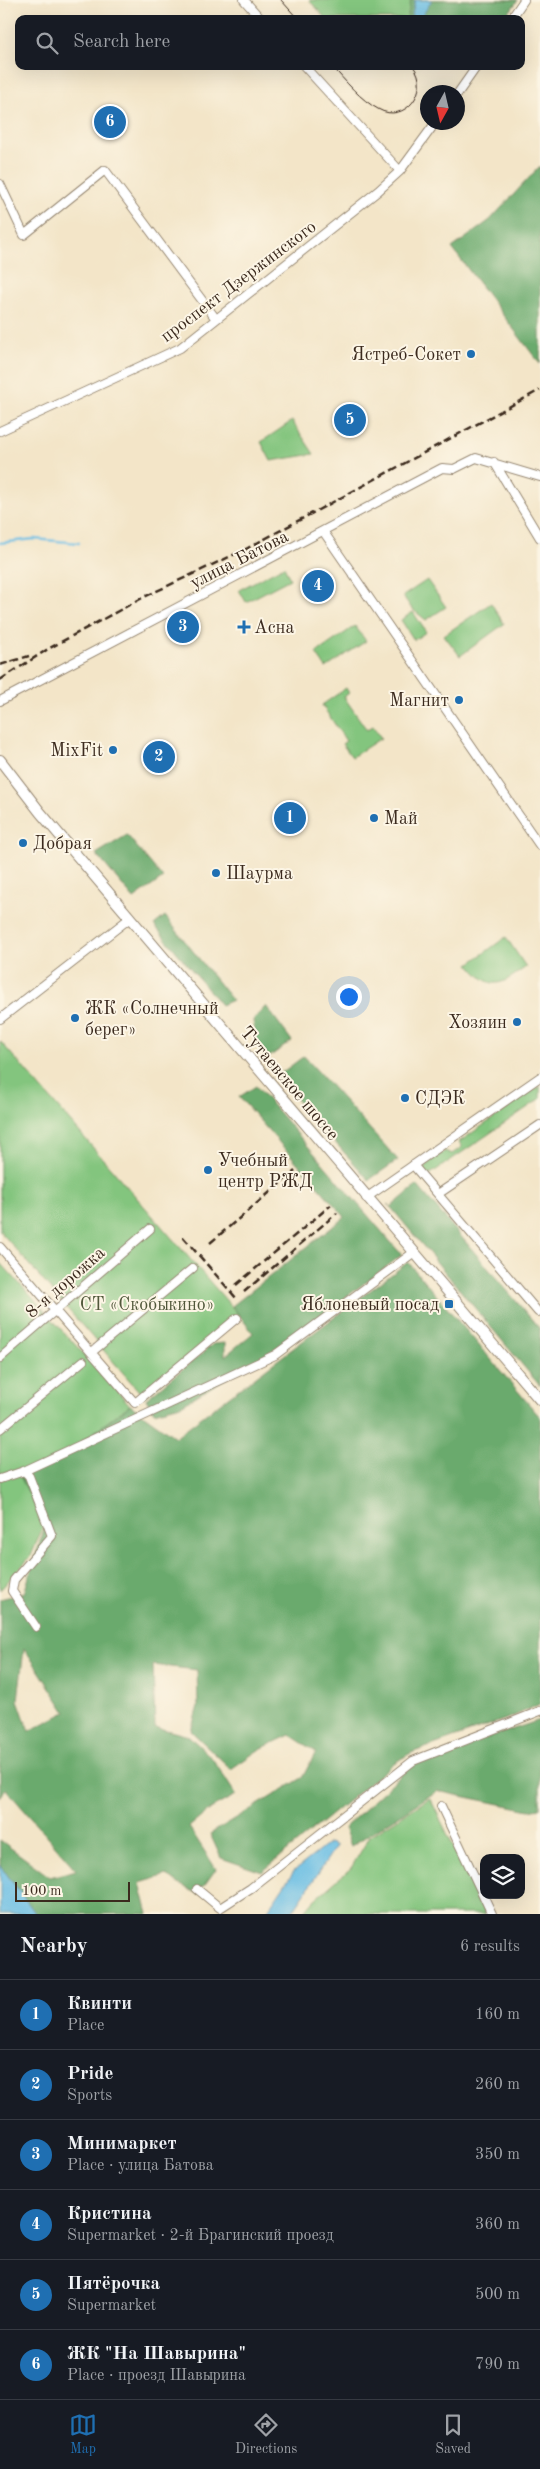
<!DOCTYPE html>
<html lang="en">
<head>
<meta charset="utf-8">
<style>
  body { margin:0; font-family:"Old Standard TT",serif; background:#20242c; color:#f1f3f6 }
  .controls { position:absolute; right:15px; bottom:15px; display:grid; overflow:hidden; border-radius:10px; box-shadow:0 5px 20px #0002 }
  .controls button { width:45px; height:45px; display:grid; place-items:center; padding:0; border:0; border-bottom:1px solid #363941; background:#171b24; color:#f1f3f6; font:25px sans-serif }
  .compass { position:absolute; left:420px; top:85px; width:45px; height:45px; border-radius:50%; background:#171b24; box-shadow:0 5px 20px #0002; rotate:188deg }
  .scale { position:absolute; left:15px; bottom:12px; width:115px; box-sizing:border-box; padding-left:5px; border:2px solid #3b2a1e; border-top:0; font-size:14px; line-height:18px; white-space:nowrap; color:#3b2a1e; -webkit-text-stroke:4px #fcf5e5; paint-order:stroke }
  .you { position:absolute; left:348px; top:996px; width:18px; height:18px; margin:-12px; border:4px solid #fff; border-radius:50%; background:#1a73e8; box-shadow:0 0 0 8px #1a73e833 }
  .badge { display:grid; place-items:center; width:32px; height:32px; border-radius:50%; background:#1f6fb2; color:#fff; font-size:16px; font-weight:700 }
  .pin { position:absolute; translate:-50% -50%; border:2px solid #fff; box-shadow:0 1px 5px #0006 }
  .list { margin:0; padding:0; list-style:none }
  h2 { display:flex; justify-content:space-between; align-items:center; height:65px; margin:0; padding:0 20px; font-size:21px }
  h2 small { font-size:16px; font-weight:400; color:#9ea1a6 }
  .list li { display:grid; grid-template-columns:32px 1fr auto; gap:15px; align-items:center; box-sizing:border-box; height:70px; padding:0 20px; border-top:1px solid #363941 }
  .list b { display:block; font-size:19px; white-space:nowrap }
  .list p { margin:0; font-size:16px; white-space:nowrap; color:#9ea1a6 }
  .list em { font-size:16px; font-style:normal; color:#9ea1a6 }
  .icon { flex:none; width:28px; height:28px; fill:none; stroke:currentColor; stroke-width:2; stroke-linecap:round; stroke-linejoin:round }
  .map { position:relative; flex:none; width:540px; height:1914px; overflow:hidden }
  .search { position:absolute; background:#171b24; box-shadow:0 5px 20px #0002; left:15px; right:15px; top:15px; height:55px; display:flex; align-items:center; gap:12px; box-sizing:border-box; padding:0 18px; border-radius:10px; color:#9ea1a6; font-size:19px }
  .sheet { height:485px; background:#171b24 }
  nav { display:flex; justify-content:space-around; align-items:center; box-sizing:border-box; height:70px; border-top:1px solid #363941; background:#171b24; font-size:14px; color:#9ea1a6 }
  nav a { display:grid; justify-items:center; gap:2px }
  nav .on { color:#1f6fb2 }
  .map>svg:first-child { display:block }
  .green { fill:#83c57e; stroke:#5f784e }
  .forest { fill:#6aaa6d; stroke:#526a46; fill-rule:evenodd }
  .water { fill:#67bde4; stroke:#517481 }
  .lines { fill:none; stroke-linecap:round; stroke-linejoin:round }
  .stream { stroke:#67bde4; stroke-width:2.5 }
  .minor-casing { stroke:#978873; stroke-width:10 }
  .major-casing { stroke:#978873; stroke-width:12 }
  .minor { stroke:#fff; stroke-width:8 }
  .major { stroke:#fff; stroke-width:10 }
  .tram { stroke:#3b2a1e; stroke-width:1 }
  .rail { stroke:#3b2a1e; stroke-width:2.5; stroke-dasharray:8 4; stroke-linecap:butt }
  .poi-dot { fill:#1f6fb2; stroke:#fcf5e5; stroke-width:2 }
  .labels { text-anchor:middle; stroke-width:4; stroke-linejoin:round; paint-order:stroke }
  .street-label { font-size:18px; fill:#3b2a1e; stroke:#fcf5e5 }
  .poi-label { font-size:18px; fill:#3b2a1e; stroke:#fcf5e5; text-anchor:start }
  .park-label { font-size:18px; fill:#51583b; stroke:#fcf5e5 }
</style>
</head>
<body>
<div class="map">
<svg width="540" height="1914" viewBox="0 0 540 1914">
  <rect width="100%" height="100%" fill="#fcf5e5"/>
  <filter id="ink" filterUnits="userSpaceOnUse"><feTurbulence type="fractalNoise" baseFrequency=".02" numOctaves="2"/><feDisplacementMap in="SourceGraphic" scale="10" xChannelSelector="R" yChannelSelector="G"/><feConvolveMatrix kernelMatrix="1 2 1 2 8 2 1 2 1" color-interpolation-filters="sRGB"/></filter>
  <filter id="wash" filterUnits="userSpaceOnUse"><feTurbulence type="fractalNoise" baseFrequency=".0096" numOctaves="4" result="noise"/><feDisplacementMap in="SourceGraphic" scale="20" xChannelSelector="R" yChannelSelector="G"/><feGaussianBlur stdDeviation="1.12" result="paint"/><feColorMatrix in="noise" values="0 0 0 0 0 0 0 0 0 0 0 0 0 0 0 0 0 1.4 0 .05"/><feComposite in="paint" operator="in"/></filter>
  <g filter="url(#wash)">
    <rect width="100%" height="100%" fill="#f3e5c8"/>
    <path class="green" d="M309 0H518L504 19H326Z
      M292 421 314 454 271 461 261 442Z
      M284 566 290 579 246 602 239 590Z
      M427 580 446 607 426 620 412 609 403 596Z
      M491 603 504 624 460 656 444 635Z
      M413 612 426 632 414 640 401 620Z
      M355 626 366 641 326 668 316 653Z
      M346 688 349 693 344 697 367 730 373 726 381 738 352 757 342 744 346 741 322 705Z
      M506 937 526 967C500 986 491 992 469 964Z
      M0 1041 239 1315 144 1397 0 1231Z
      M540 1086V1099L426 1177 423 1174 427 1164 445 1151 452 1154 462 1147 459 1142Z
      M0 1262 130 1405 76 1446 31 1556 0 1590Z
      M430 1798 486 1914H302L314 1900 351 1868 370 1836Z"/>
    <path class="forest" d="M411 0H518L504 19H407Z
      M540 166V364L452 248 490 220Z
      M127 835 163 878 134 899 96 854Z
      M165 916 232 1000 221 1005 154 925Z
      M266 1006 292 1041 269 1057 255 1040 253 1020Z
      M304 1056 398 1160 369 1180 276 1077Z
      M256 1086 402 1255 286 1342 181 1405 154 1412 146 1399 213 1344 225 1343V1356L253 1333 232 1306 345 1217 239 1097Z
      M417 1185 540 1329V1386L388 1204 391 1207Z
      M408 1262 540 1417V1704L512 1717 411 1753 394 1763 262 1872 221 1858 210 1834 302 1778 316 1752 290 1735 260 1749 231 1769 191 1731 198 1706 197 1670 153 1665 155 1727 189 1736 212 1758 236 1795 212 1808 189 1827 216 1869 198 1894 177 1883 167 1875 140 1883 148 1914H36L0 1865V1840L50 1877 76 1870 6 1789 0 1797V1599L24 1593 45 1526 20 1476 76 1446 130 1405 175 1437ZM24 1648 66 1712 29 1731 18 1700Z
      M540 1720V1808L529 1810 437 1791 351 1846 344 1828 414 1763Z"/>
    <path class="water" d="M415 0H432L421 18 411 19Z
      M329 1843 336 1846 291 1914H265L294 1871Z
      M0 1865 36 1914H0Z"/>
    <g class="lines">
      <path class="stream" d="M0 543 34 539 79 543"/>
    </g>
  </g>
  <g filter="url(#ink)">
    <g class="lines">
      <defs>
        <path id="minor" d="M244 0 261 19
          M511 19 524 0
          M304 66 400 171
          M458 93 477 66
          M0 184 24 235 105 170 216 319
          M0 431 180 348 378 191 400 171 436 122
          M494 462 540 538
          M323 531 540 846
          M0 701 442 468 454 469 476 458 540 477
          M0 1019 130 918
          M413 1165 538 1312
          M438 1194 540 1125
          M366 1198 540 1077
          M0 1247 135 1403 237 1318
          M92 1352 193 1268
          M0 1358 150 1229
          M0 1429 83 1361
          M24 1471 29 1476 52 1536 14 1580 12 1591 36 1627
          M0 1479 24 1471 275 1355 413 1253
          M441 1806 492 1914
          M197 1889 220 1908 251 1888 413 1761 540 1711"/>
        <path id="major" d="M0 760 40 812 540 1400"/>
      </defs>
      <use href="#minor" class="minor-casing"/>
      <use href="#major" class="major-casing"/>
      <use href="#minor" class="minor"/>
      <use href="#major" class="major"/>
      <path class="tram" d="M281 0 298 19
        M332 66C345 81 361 100 378 109 405 125 432 89 413 66"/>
      <path class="rail" d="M0 665 29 656
        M0 680 48 649 142 598 246 549 540 390
        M183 1237 237 1299
        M210 1243 295 1171
        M236 1285 331 1205
        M244 1292 337 1213"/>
    </g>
  </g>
  <g class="poi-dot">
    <circle cx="471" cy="354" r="5"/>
    <path d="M241.5 619.5h5v5h5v5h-5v5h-5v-5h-5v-5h5z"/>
    <circle cx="459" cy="700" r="5"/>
    <circle cx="113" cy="750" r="5"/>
    <circle cx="374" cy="818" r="5"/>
    <circle cx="23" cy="843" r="5"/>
    <circle cx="216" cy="873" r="5"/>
    <circle cx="75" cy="1018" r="5"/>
    <circle cx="517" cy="1022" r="5"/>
    <circle cx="405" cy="1098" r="5"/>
    <circle cx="208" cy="1170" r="5"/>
    <rect x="444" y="1299" width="10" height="10" rx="2.5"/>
  </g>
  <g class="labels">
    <g class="street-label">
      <text transform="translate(238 281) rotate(-37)" y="6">проспект Дзержинского</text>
      <text transform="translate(239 559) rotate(-27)" y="6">улица Батова</text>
      <text transform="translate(290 1083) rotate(50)" y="6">Тутаевское шоссе</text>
      <text transform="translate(65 1282) rotate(-41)" y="6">8-я дорожка</text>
    </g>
    <g class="poi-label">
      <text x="461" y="360" text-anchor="end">Ястреб-Сокет</text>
      <text x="254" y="633">Асна</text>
      <text x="449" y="706" text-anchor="end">Магнит</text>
      <text x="103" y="756" text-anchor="end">MixFit</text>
      <text x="384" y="824">Май</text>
      <text x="33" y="849">Добрая</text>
      <text x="226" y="879">Шаурма</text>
      <text x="85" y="1014">ЖК «Солнечный<tspan x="85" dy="21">берег»</tspan></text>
      <text x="507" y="1028" text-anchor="end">Хозяин</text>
      <text x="415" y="1104">СДЭК</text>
      <text x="218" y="1166">Учебный<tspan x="218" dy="21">центр РЖД</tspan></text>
      <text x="439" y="1310" text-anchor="end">Яблоневый посад</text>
    </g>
    <g class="park-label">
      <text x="147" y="1310">СТ «Скобыкино»</text>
    </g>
  </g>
</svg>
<div class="controls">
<button><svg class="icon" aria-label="layers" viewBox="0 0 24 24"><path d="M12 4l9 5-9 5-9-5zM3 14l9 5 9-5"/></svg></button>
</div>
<svg class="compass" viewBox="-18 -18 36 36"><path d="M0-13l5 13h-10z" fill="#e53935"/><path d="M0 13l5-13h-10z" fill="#9ea1a6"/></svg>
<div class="scale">100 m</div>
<div class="you"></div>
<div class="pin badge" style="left:290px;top:818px">1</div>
<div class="pin badge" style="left:159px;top:757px">2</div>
<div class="pin badge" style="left:183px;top:627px">3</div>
<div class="pin badge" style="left:318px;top:586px">4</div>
<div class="pin badge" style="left:350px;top:420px">5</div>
<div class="pin badge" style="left:110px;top:122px">6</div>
<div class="search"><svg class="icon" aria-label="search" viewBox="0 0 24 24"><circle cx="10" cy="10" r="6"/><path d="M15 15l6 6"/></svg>Search here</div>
</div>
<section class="sheet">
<h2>Nearby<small>6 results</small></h2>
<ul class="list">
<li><span class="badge">1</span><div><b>Квинти</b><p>Place</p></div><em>160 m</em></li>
<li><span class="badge">2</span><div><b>Pride</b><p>Sports</p></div><em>260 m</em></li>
<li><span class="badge">3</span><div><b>Минимаркет</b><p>Place · улица Батова</p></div><em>350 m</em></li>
<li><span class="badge">4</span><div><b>Кристина</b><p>Supermarket · 2-й Брагинский проезд</p></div><em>360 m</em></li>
<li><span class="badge">5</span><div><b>Пятёрочка</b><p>Supermarket</p></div><em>500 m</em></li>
<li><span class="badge">6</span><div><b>ЖК &quot;На Шавырина&quot;</b><p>Place · проезд Шавырина</p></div><em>790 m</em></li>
</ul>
</section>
<nav>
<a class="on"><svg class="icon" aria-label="map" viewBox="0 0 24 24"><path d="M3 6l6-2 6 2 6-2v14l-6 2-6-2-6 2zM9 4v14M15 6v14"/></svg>Map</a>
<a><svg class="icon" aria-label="directions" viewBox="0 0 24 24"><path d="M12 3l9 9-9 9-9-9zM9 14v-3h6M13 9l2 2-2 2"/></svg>Directions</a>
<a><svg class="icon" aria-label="saved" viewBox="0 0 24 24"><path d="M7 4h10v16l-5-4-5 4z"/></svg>Saved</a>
</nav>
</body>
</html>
